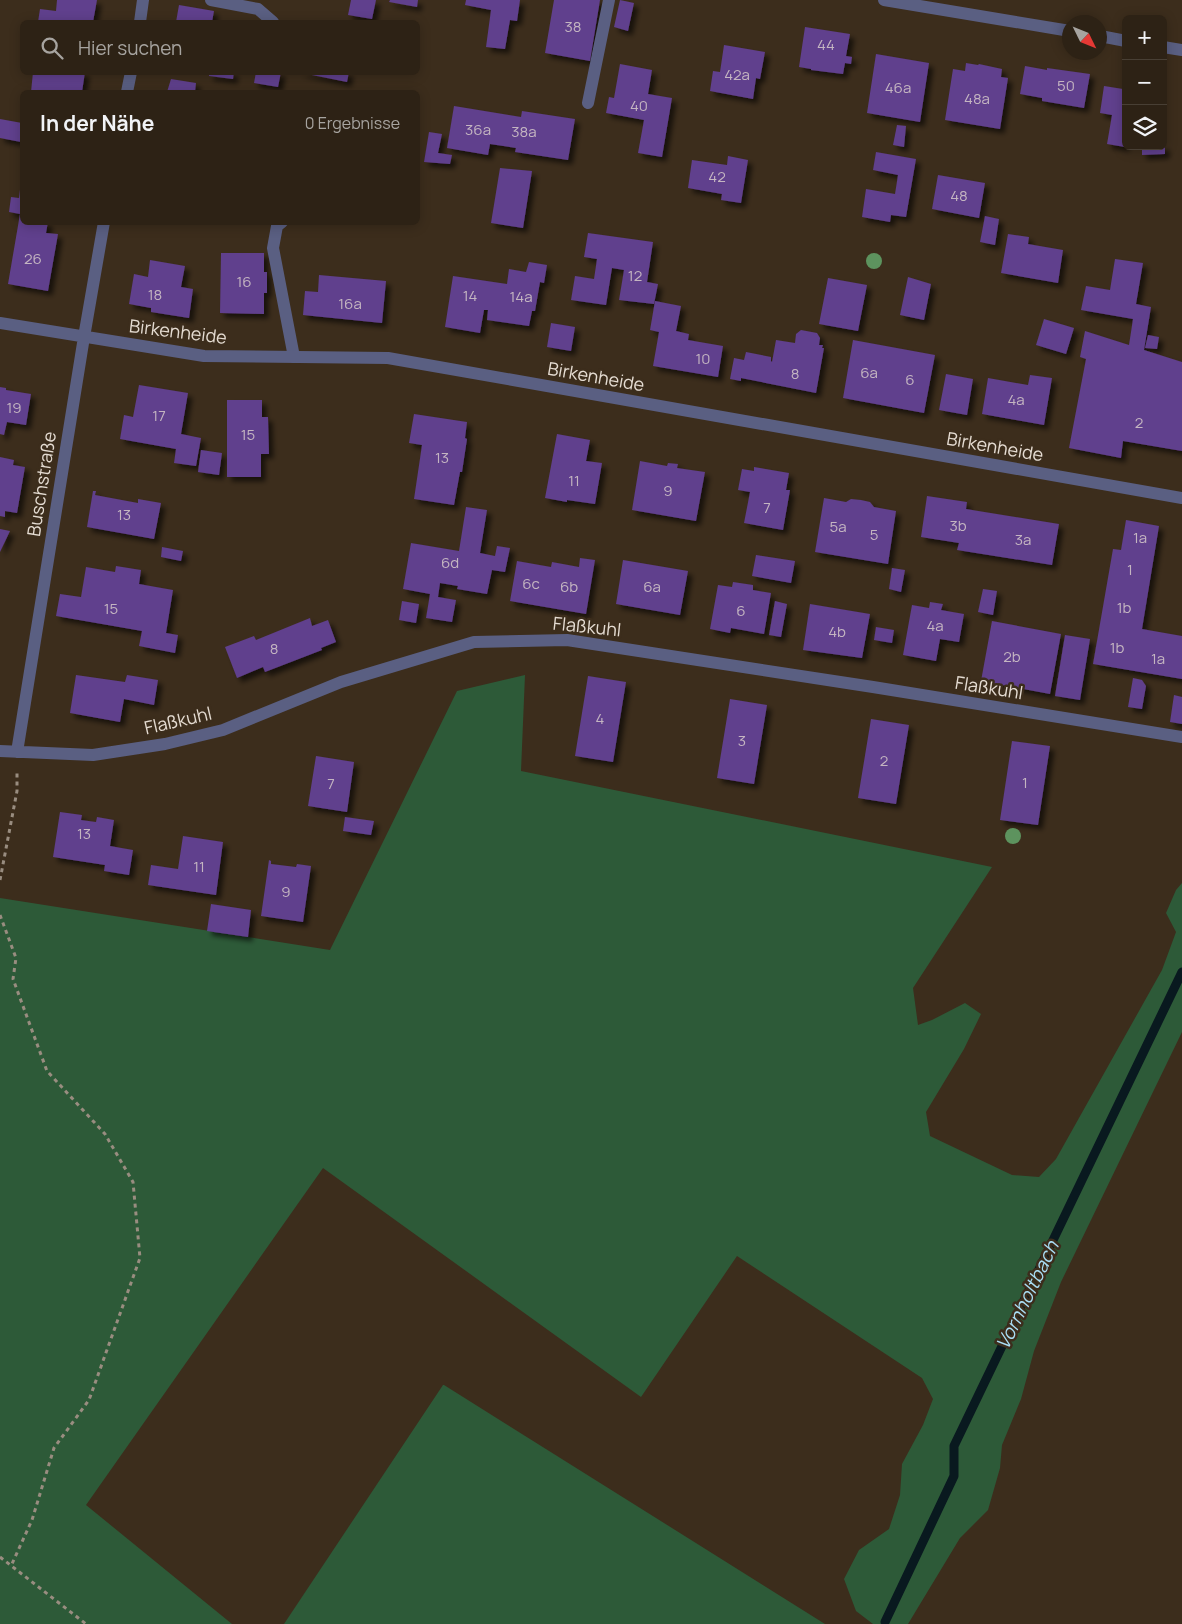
<!DOCTYPE html>
<html lang="de">
<head>
<meta charset="utf-8">
<style>
  body { margin:0; font-family:Manrope,sans-serif; background:#352a1e; color:#f1f3f6 }
  .controls { position:absolute; right:15px; top:15px; display:grid; overflow:hidden; border-radius:8px; box-shadow:0 2px 12px #0003 }
  .controls button { width:45px; height:45px; display:grid; place-items:center; padding:0; border:0; border-bottom:1px solid #483f34; background:#2d2215; color:#f1f3f6; font:25px sans-serif }
  .compass { position:absolute; left:1062px; top:15px; width:45px; height:45px; border-radius:50%; background:#2d2215; box-shadow:0 2px 12px #0003; rotate:133deg }
  .list { margin:0; padding:0; list-style:none }
  h2 { display:flex; justify-content:space-between; align-items:center; height:65px; margin:0; padding:0 20px; font-size:21px }
  h2 small { font-size:16px; font-weight:400; color:#a7a4a0 }
  .icon { flex:none; width:28px; height:28px; fill:none; stroke:currentColor; stroke-width:2; stroke-linecap:round; stroke-linejoin:round }
  .map { position:relative; flex:none; width:1182px; height:1624px; overflow:hidden }
  .search { position:absolute; background:#2d2215; box-shadow:0 2px 12px #0003; left:20px; top:20px; width:400px; height:55px; display:flex; align-items:center; gap:12px; box-sizing:border-box; padding:0 18px; border-radius:8px; color:#a7a4a0; font-size:19px }
  .panel { position:absolute; background:#2d2215; box-shadow:0 2px 12px #0003; left:20px; top:90px; width:400px; height:135px; border-radius:8px }
  .map>svg:first-child { display:block }
  .green { fill:#2d5a38 }
  .lines { fill:none; stroke-linecap:round; stroke-linejoin:round }
  .stream { stroke:#09191f; stroke-width:9 }
  .building { fill:#603f8d; filter:url(#shadow) }
  .path { stroke:#998d80; stroke-width:3; stroke-dasharray:4 4; stroke-linecap:butt }
  .service { stroke:#5a5f82; stroke-width:12 }
  .minor { stroke:#5a5f82; stroke-width:12 }
  .tree { fill:#5d935e }
  .labels { text-anchor:middle; stroke-width:5; stroke-linejoin:round; paint-order:stroke }
  .number-label { font-size:15px; fill:#c4b5c1 }
  .street-label { font-size:18px; fill:#e5dcd2; stroke:#3c2d1c }
  .water-label { font-size:19px; font-style:italic; fill:#a9ddf4; stroke:#3c2d1c }
</style>
</head>
<body>
<div class="map">
<svg width="1182" height="1624" viewBox="0 0 1182 1624">
  <defs>
    <filter id="shadow"><feDropShadow dx="4.5" dy="4.5" stdDeviation="2.5" flood-color="#0009"/></filter>
  </defs>
  <rect width="100%" height="100%" fill="#3c2d1c"/>
  <path class="green" d="M525 675 521 771 992 867 913 988 918 1025 932 1020 965 1003 981 1014 964 1049 926 1112 930 1136 1012 1175 1039 1177 1056 1159 1162 970 1176 932 1166 913 1176 890 1182 883V1032L1061 1282 1034 1351 1021 1399 1002 1445 1000 1468 988 1510 960 1538 908 1624H873L856 1611 844 1579 859 1550 889 1529 900 1495 902 1464 923 1425 933 1399 922 1378 737 1256 641 1397 323 1168 86 1505 232 1624H0V898L330 950 457 691Z
    M443 1385H444L825 1624H284Z"/>
  <g class="lines">
    <path class="stream" d="M885 1622 954 1476V1446L1182 972"/>
  </g>
  <path class="building" d="M57 0H97L93 22H38L40 9 56 11Z
    M351 0H376L372 19 348 15Z
    M390 0H418L417 7 389 2Z
    M466 0H520L517 21 510 20 505 49 486 47 491 10 465 5Z
    M554 0H600L590 61 545 53Z
    M620 0 634 3 628 31 614 27Z
    M179 5 214 11 212 22H176Z
    M805 27 850 34 846 56 852 57 851 64 845 63 843 74 811 70V69L799 67Z
    M724 45 765 52 760 79 756 78 753 99 710 91 713 71 720 72Z
    M876 54 929 63 920 122 867 113Z
    M966 63 978 65 979 64 1002 69 1001 77 1008 78 1000 129 945 120 953 69 965 71Z
    M620 64 652 70 648 94 672 98 662 157 638 153 644 120 606 113 609 97 614 98Z
    M1025 66 1047 70V68L1090 74 1084 108 1042 101V98L1020 94Z
    M33 72H85L82 92H31Z
    M209 72H234L233 79 209 76Z
    M256 72H281L278 87 254 83Z
    M297 72H349L347 82Z
    M171 79 196 83 195 92H167Z
    M1104 86 1123 89 1122 96 1126 97 1125 147 1107 144 1112 115 1100 113Z
    M454 106 521 117 522 111 575 119 568 160 515 152 516 148 490 144 488 155 447 148Z
    M0 119 22 123 21 142 0 138Z
    M897 125 906 126 904 147 893 145Z
    M429 132 442 134 438 153 452 155 450 164 424 162Z
    M1142 146H1165V154L1142 155Z
    M876 152 916 159 906 217 891 215 890 222 862 217 866 189 895 194 898 175 873 170Z
    M728 156 748 160 741 203 721 200 722 194 688 188 692 160 727 165Z
    M500 168 532 171 523 228 491 223Z
    M938 175 985 183 979 218 932 209Z
    M21 181 22 222H48L46 233 58 234 48 291 8 284 20 214 9 212 11 197 19 198Z
    M985 216 999 219 995 245 980 242Z
    M588 233 653 242 647 282 658 284 654 304 619 300 624 270 612 268 606 305 571 300 575 276 594 279 597 259 584 257Z
    M1008 234 1029 237 1028 244 1063 250 1058 283 1001 273Z
    M221 253H264V272H267V293H264V314L220 313Z
    M1115 259 1143 263 1136 304 1151 307 1144 350 1182 362V451L1123 441 1121 458 1069 448 1086 359 1080 357 1085 331 1129 345 1133 319 1081 310 1086 286 1110 290Z
    M150 260 185 266 181 287 193 289 189 318 151 312V308L129 304 134 274 148 277Z
    M529 262 547 265 544 283 540 282 535 311H532L529 326 487 320 488 310H484L480 333 445 327 453 276 507 284 509 269 526 272Z
    M319 275 386 281 382 323 303 315 305 291 318 292Z
    M908 277 931 284 924 320 900 315Z
    M828 278 867 285 858 331 819 324Z
    M655 301 681 306 676 331 689 334 688 340 723 346 718 377 653 366 659 332 650 330Z
    M1044 319 1074 328 1066 354 1036 345Z
    M551 323 575 327 571 351 547 347Z
    M801 330 817 333 820 338 819 345H823L822 348H824L816 393 741 378V381L730 379 734 358 744 360 746 352 771 357V361L772 362 776 340 795 343 796 334Z
    M1148 335 1159 337 1157 349 1145 348Z
    M853 340 935 355 924 413 843 398Z
    M946 374 973 379 967 415 939 410Z
    M1030 375 1052 378 1044 425 982 414 988 378 1028 385Z
    M139 385 188 393 181 434 201 438 196 466 174 463 176 449 120 439 124 415 133 417Z
    M0 387 6 388V390L31 394 26 425 7 422 4 435 0 434Z
    M227 400H262V417H268L269 454H261V477H227Z
    M414 414 467 422 465 438 467 439 462 472H460L454 505 414 499 422 445 409 443Z
    M557 434 590 440 586 461 602 463 595 504 567 500V502L545 498Z
    M201 450 222 453 219 475 198 472Z
    M0 457 14 460 13 465 25 467 17 513 5 511V517L0 516Z
    M640 461 667 466 668 463 678 464 677 468 705 472 696 521 632 510Z
    M754 467 789 473 786 490H790L783 530 744 523 750 492 738 490 742 469 754 471Z
    M93 491H96L95 495 138 503V499L161 503 154 539 87 527Z
    M927 496 967 502 966 509 1059 524 1052 565 957 550 959 543 921 537Z
    M824 498 846 502 851 499 861 500 870 502 874 507 896 511 888 564 815 552Z
    M466 507 487 510 480 553 495 556 497 546 510 548 505 572 492 570 487 594 457 589 458 586 440 583 438 597 456 600 452 622 426 618 430 594 403 589 411 543 459 551Z
    M1126 520 1159 526 1142 629 1182 636V679L1093 664 1113 549 1121 550Z
    M0 529 10 531 0 552Z
    M162 547 183 551 181 561 161 557Z
    M756 555 795 561 791 583 752 576Z
    M580 558 595 560 586 614 510 601 517 561 551 567 552 562 579 567Z
    M623 560 688 571 680 615 616 604Z
    M116 566 141 570 139 584 173 590 166 633 178 635 175 653 139 646 142 631 56 616 60 594 81 597 86 567 115 572Z
    M892 568 905 570 901 592 889 589Z
    M733 582 753 585V590L771 593 764 634 731 628 730 633 710 629 718 585 732 587Z
    M983 589 997 591 993 615 978 612Z
    M402 601 419 604 416 623 399 620Z
    M775 601 787 604 781 637 769 635Z
    M930 602 943 604 941 610 964 614 959 642 940 639 936 661 903 655 912 605 929 608Z
    M810 604 870 614 862 658 803 650Z
    M310 618 312 626 328 620 336 642 321 648 322 650 265 672 263 667 237 678 225 647 254 636 256 640Z
    M992 621 1061 634 1050 694 981 681Z
    M876 627 894 630 892 643 874 640Z
    M1065 635 1090 639 1080 700 1055 696Z
    M76 675 125 682 127 675 158 680 154 705 124 699 120 722 70 713Z
    M588 676 626 682 613 762 575 756Z
    M1133 678 1142 680 1146 686 1142 709 1128 707Z
    M1174 695 1182 697V724L1170 722Z
    M730 699 767 705 754 784 717 778Z
    M871 719 909 725 896 804 858 798Z
    M1012 741 1050 746 1038 825 1000 820Z
    M316 756 354 762 347 812 308 806Z
    M60 812 82 815 81 820 96 822 97 817 114 820 110 846 133 850 129 875 104 871 105 865 53 857Z
    M345 817 374 821 371 835 343 831Z
    M183 836 223 842 216 895 148 885 151 865 178 869Z
    M269 860 271 861V864L296 867 297 864 311 866 303 922 261 916Z
    M211 904 251 910 248 937 207 931Z"/>
  <g class="lines">
    <path class="path" d="M0 880 17 791V770
      M0 915 16 958 13 979 47 1071 105 1134 133 1182 140 1258 89 1400 54 1448 32 1520 11 1566
      M0 1557 86 1624"/>
    <path class="service" d="M211 0 258 9 273 22
      M588 103 609 0
      M282 222 277 226 273 248 294 357"/>
    <path class="minor" d="M884 0 1070 31
      M140 22 143 0
      M1100 36 1126 41
      M1163 47 1182 50
      M127 92 131 72
      M0 323 204 356 388 358 1182 498
      M0 751 93 755 165 744 223 730 341 682 474 642 567 640 873 687 1182 737
      M17 752 84 337 104 222"/>
  </g>
  <g class="tree">
    <circle cx="874" cy="261" r="8"/>
    <circle cx="1013" cy="836" r="8"/>
  </g>
  <g class="labels">
    <g class="number-label">
      <text x="573" y="32">38</text>
      <text x="826" y="50">44</text>
      <text x="737" y="80">42a</text>
      <text x="1066" y="91">50</text>
      <text x="898" y="93">46a</text>
      <text x="977" y="104">48a</text>
      <text x="639" y="111">40</text>
      <text x="478" y="135">36a</text>
      <text x="524" y="137">38a</text>
      <text x="717" y="182">42</text>
      <text x="959" y="201">48</text>
      <text x="33" y="264">26</text>
      <text x="635" y="281">12</text>
      <text x="244" y="287">16</text>
      <text x="155" y="300">18</text>
      <text x="470" y="301">14</text>
      <text x="521" y="302">14a</text>
      <text x="350" y="309">16a</text>
      <text x="703" y="364">10</text>
      <text x="869" y="378">6a</text>
      <text x="795" y="379">8</text>
      <text x="910" y="385">6</text>
      <text x="1016" y="405">4a</text>
      <text x="14" y="413">19</text>
      <text x="159" y="421">17</text>
      <text x="1139" y="428">2</text>
      <text x="248" y="440">15</text>
      <text x="442" y="463">13</text>
      <text x="574" y="486">11</text>
      <text x="668" y="496">9</text>
      <text x="767" y="513">7</text>
      <text x="124" y="520">13</text>
      <text x="958" y="531">3b</text>
      <text x="838" y="532">5a</text>
      <text x="874" y="540">5</text>
      <text x="1140" y="543">1a</text>
      <text x="1023" y="545">3a</text>
      <text x="450" y="568">6d</text>
      <text x="1130" y="575">1</text>
      <text x="531" y="589">6c</text>
      <text x="569" y="592">6b</text>
      <text x="652" y="592">6a</text>
      <text x="1124" y="613">1b</text>
      <text x="111" y="614">15</text>
      <text x="741" y="616">6</text>
      <text x="935" y="631">4a</text>
      <text x="837" y="637">4b</text>
      <text x="1117" y="653">1b</text>
      <text x="274" y="654">8</text>
      <text x="1012" y="662">2b</text>
      <text x="1158" y="664">1a</text>
      <text x="600" y="724">4</text>
      <text x="742" y="746">3</text>
      <text x="884" y="766">2</text>
      <text x="1025" y="788">1</text>
      <text x="331" y="789">7</text>
      <text x="84" y="839">13</text>
      <text x="199" y="872">11</text>
      <text x="286" y="897">9</text>
    </g>
    <g class="street-label">
      <text transform="translate(178 332) rotate(7)" y="6">Birkenheide</text>
      <text transform="translate(596 377) rotate(10)" y="6">Birkenheide</text>
      <text transform="translate(995 447) rotate(10)" y="6">Birkenheide</text>
      <text transform="translate(42 484) rotate(-81)" y="6">Buschstraße</text>
      <text transform="translate(587 627) rotate(6)" y="6">Flaßkuhl</text>
      <text transform="translate(989 688) rotate(9)" y="6">Flaßkuhl</text>
      <text transform="translate(178 721) rotate(-13)" y="6">Flaßkuhl</text>
    </g>
    <g class="water-label">
      <text transform="translate(1027 1295) rotate(-64)" y="7">Vornholtbach</text>
    </g>
  </g>
</svg>
<div class="controls">
<button>+</button>
<button>−</button>
<button><svg class="icon" aria-label="layers" viewBox="0 0 24 24"><path d="M12 4l9 5-9 5-9-5zM3 14l9 5 9-5"/></svg></button>
</div>
<svg class="compass" viewBox="-18 -18 36 36"><path d="M0-13l5 13h-10z" fill="#e53935"/><path d="M0 13l5-13h-10z" fill="#a7a4a0"/></svg>
<div class="search"><svg class="icon" aria-label="search" viewBox="0 0 24 24"><circle cx="10" cy="10" r="6"/><path d="M15 15l6 6"/></svg>Hier suchen</div>
<section class="panel">
<h2>In der Nähe<small>0 Ergebnisse</small></h2>
<ul class="list">
</ul>
</section>
</div>
</body>
</html>
